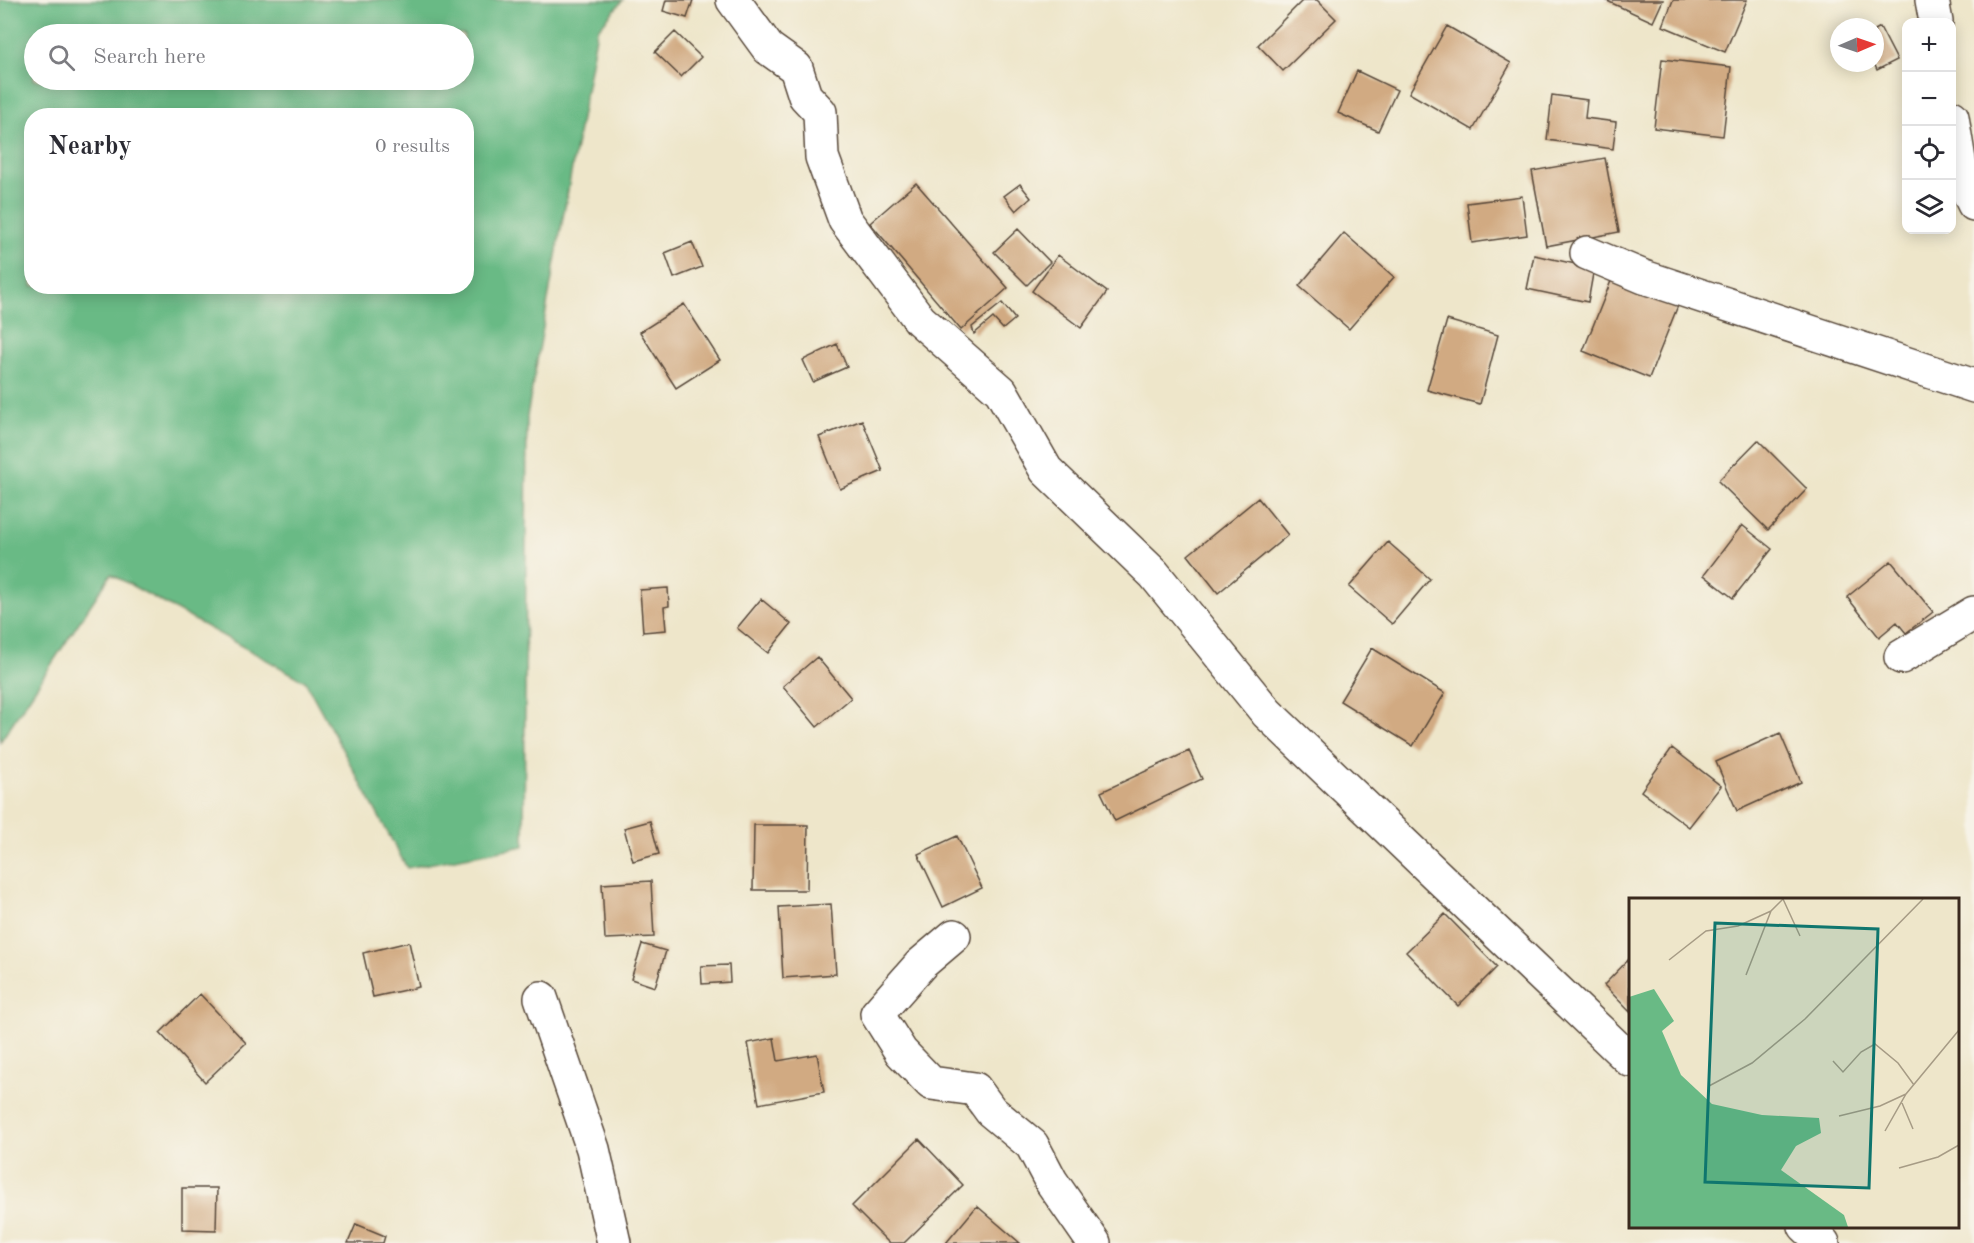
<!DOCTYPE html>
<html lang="en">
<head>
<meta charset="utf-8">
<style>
  body { margin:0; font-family:"Old Standard TT",serif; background:#f7f7f7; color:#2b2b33 }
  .controls { position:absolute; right:18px; top:18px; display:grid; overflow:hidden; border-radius:12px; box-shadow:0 3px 15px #0003 }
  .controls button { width:54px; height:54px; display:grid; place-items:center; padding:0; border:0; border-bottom:2px solid #e1e1e2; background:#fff; color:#2b2b33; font:30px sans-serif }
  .compass { position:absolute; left:1830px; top:18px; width:54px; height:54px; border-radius:50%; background:#fff; box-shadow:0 3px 15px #0003; rotate:88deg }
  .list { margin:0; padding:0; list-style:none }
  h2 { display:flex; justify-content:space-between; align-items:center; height:78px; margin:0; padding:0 24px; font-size:26px }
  h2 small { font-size:20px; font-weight:400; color:#7c7c81 }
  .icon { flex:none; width:33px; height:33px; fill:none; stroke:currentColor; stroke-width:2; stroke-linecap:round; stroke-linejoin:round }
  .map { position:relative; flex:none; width:1974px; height:1243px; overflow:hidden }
  .search { position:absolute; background:#fff; box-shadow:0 3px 15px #0003; left:24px; top:24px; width:450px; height:66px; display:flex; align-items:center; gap:15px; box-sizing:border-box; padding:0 21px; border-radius:33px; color:#7c7c81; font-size:22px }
  .panel { position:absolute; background:#fff; box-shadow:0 3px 15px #0003; left:24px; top:108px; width:450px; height:186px; border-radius:24px }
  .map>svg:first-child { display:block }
  .forest { fill:#69ba85; stroke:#527252; stroke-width:1.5; fill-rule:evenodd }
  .building { fill:#d1aa82 }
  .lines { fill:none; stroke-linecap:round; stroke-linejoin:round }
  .minor-casing { stroke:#564638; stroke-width:36 }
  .minor { stroke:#fff; stroke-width:33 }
  .inset-road { fill:none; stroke:#a69b85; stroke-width:1.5 }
  .view { fill:#0f766e; fill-opacity:0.15; stroke:#0f766e; stroke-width:3 }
  .inset-edge { fill:none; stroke:#3b2a1e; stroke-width:3 }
</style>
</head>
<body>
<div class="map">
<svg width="1974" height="1243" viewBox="0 0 1974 1243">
  <rect width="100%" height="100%" fill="#f7f3e8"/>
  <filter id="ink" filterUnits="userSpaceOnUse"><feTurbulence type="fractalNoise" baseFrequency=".0167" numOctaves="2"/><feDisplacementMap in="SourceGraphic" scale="12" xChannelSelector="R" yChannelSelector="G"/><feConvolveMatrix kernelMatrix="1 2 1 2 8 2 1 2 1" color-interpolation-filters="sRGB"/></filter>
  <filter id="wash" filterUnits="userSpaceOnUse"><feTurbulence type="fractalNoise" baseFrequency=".008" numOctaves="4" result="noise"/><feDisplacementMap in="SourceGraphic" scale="24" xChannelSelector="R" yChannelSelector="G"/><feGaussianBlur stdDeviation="1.35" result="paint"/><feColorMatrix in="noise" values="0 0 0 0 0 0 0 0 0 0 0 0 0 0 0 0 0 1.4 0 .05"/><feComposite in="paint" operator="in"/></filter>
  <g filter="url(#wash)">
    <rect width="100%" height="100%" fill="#eee6ca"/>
    <path class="forest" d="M0 0H623L597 30 527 416 524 846 407 868 305 681 111 574 0 742ZM34 34H464V80H34ZM32 116H466V286H32Z"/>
    <g id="blocks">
      <path class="building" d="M666 0H693L687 18 663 11Z
        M1303 0H1317L1336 19 1283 71 1258 45Z
        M1605 0H1663L1653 22Z
        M1673 0H1747L1725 52 1663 26Z
        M1447 26 1511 63 1473 130 1409 93Z
        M1880 27 1897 60 1877 70 1874 63 1875 30Z
        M675 32 701 57 681 77 655 52Z
        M1662 59 1731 67 1723 136 1654 128Z
        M1357 71 1397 90 1378 131 1338 113Z
        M1552 95 1587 100 1585 118 1616 122 1613 149 1547 140Z
        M1605 158 1619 232 1546 246 1532 171Z
        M916 183 1008 288 961 330 870 223Z
        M1020 184 1031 198 1016 211 1004 196Z
        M1522 196 1527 235 1472 243 1467 203Z
        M1018 229 1050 262 1027 285 994 252Z
        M1344 233 1394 277 1349 329 1299 286Z
        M692 242 702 267 674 278 665 253Z
        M1058 255 1107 292 1081 328 1032 291Z
        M1534 255 1594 268 1588 302 1527 289Z
        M1613 276 1679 303 1649 378 1583 351Z
        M1002 303 1015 319 1003 329 993 318 974 334 972 327Z
        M684 304 720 360 676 388 640 332Z
        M1447 320 1498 335 1480 404 1427 390Z
        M837 344 847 367 813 382 803 360Z
        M862 420 883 471 840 489 819 437Z
        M1758 440 1807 489 1768 530 1718 481Z
        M1258 498 1288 535 1218 593 1188 555Z
        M1742 525 1772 549 1733 598 1704 575Z
        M1388 542 1430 579 1392 624 1349 587Z
        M1891 561 1933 612 1906 633 1897 622 1879 637 1847 597Z
        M668 588 669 606 664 607 666 630 643 632 640 590Z
        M761 599 791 624 768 653 737 628Z
        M1372 648 1445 693 1413 746 1340 701Z
        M817 657 851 698 817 727 783 686Z
        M1780 733 1801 782 1737 811 1716 762Z
        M1672 748 1721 786 1689 827 1641 791Z
        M1189 751 1202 779 1115 821 1101 792Z
        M650 821 659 854 633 861 624 828Z
        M754 825H808L807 890H753Z
        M957 836 982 888 943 907 918 854Z
        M651 881 654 937 605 939 602 884Z
        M831 904 836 974 783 978 779 907Z
        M1445 914 1497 967 1458 1006 1406 952Z
        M409 942 419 987 373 997 363 953Z
        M642 944 666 951 655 987 631 979Z
        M1630 958V1012L1604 985Z
        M729 965 730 982 702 984 701 966Z
        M200 994 246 1043 205 1082 160 1033Z
        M774 1038 778 1061 817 1054 824 1092 759 1104 748 1043Z
        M919 1139 963 1185 904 1243H889L852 1206Z
        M182 1188H217L216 1230 182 1229Z
        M977 1206 1020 1243H946Z
        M356 1224 385 1236 383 1243H348Z"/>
    </g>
  </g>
  <g filter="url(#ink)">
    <use href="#blocks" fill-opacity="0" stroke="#564638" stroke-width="1.5"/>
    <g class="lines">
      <defs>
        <path id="minor" d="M733 0 768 48 796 68 805 96 820 112 822 157 845 220 920 320 1001 391 1046 470 1154 574 1267 713 1630 1060
          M1932 0 1936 22
          M1952 117 1962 179 1974 204
          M1587 253 1644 277 1974 386
          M1901 657 1974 613
          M954 936 921 964 877 1014 901 1052 931 1083 975 1089 991 1111 1032 1145 1051 1181 1094 1243
          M541 998 593 1149 614 1243
          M1805 1226 1823 1243"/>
      </defs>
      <use href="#minor" class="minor-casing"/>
      <use href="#minor" class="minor"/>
    </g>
  </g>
  <g transform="translate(1629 898)">
    <rect width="330" height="330" fill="#eee6ca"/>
    <path d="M25 91 45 123 33 133 52 177 83 206 133 217 190 220 192 235 167 248 152 272 215 317 219 329H0V99Z" fill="#69ba85"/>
    <path class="inset-road" d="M40 62 77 33 109 28 142 13M117 77 142 13 154 1 171 38M204 163 214 174 232 154 246 146 269 165 285 187M80 188 123 165 176 121 294 1M273 205 284 231M210 218 251 208 277 196M256 233 277 196 330 132M270 270 309 259 330 247"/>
    <path class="view" d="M86 25 249 31 240 290 76 284Z"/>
    <rect width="330" height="330" class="inset-edge"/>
  </g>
</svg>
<div class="controls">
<button>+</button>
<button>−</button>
<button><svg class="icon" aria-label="locate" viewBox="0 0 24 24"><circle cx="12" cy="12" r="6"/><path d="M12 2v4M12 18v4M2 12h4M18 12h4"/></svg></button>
<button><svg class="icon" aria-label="layers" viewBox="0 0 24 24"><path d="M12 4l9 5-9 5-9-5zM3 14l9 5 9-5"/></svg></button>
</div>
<svg class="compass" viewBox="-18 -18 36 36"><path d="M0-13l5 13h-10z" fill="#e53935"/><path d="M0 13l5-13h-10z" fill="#7c7c81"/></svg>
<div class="search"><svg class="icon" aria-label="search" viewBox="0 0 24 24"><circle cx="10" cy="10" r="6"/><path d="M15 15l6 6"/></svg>Search here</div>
<section class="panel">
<h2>Nearby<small>0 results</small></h2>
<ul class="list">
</ul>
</section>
</div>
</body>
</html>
